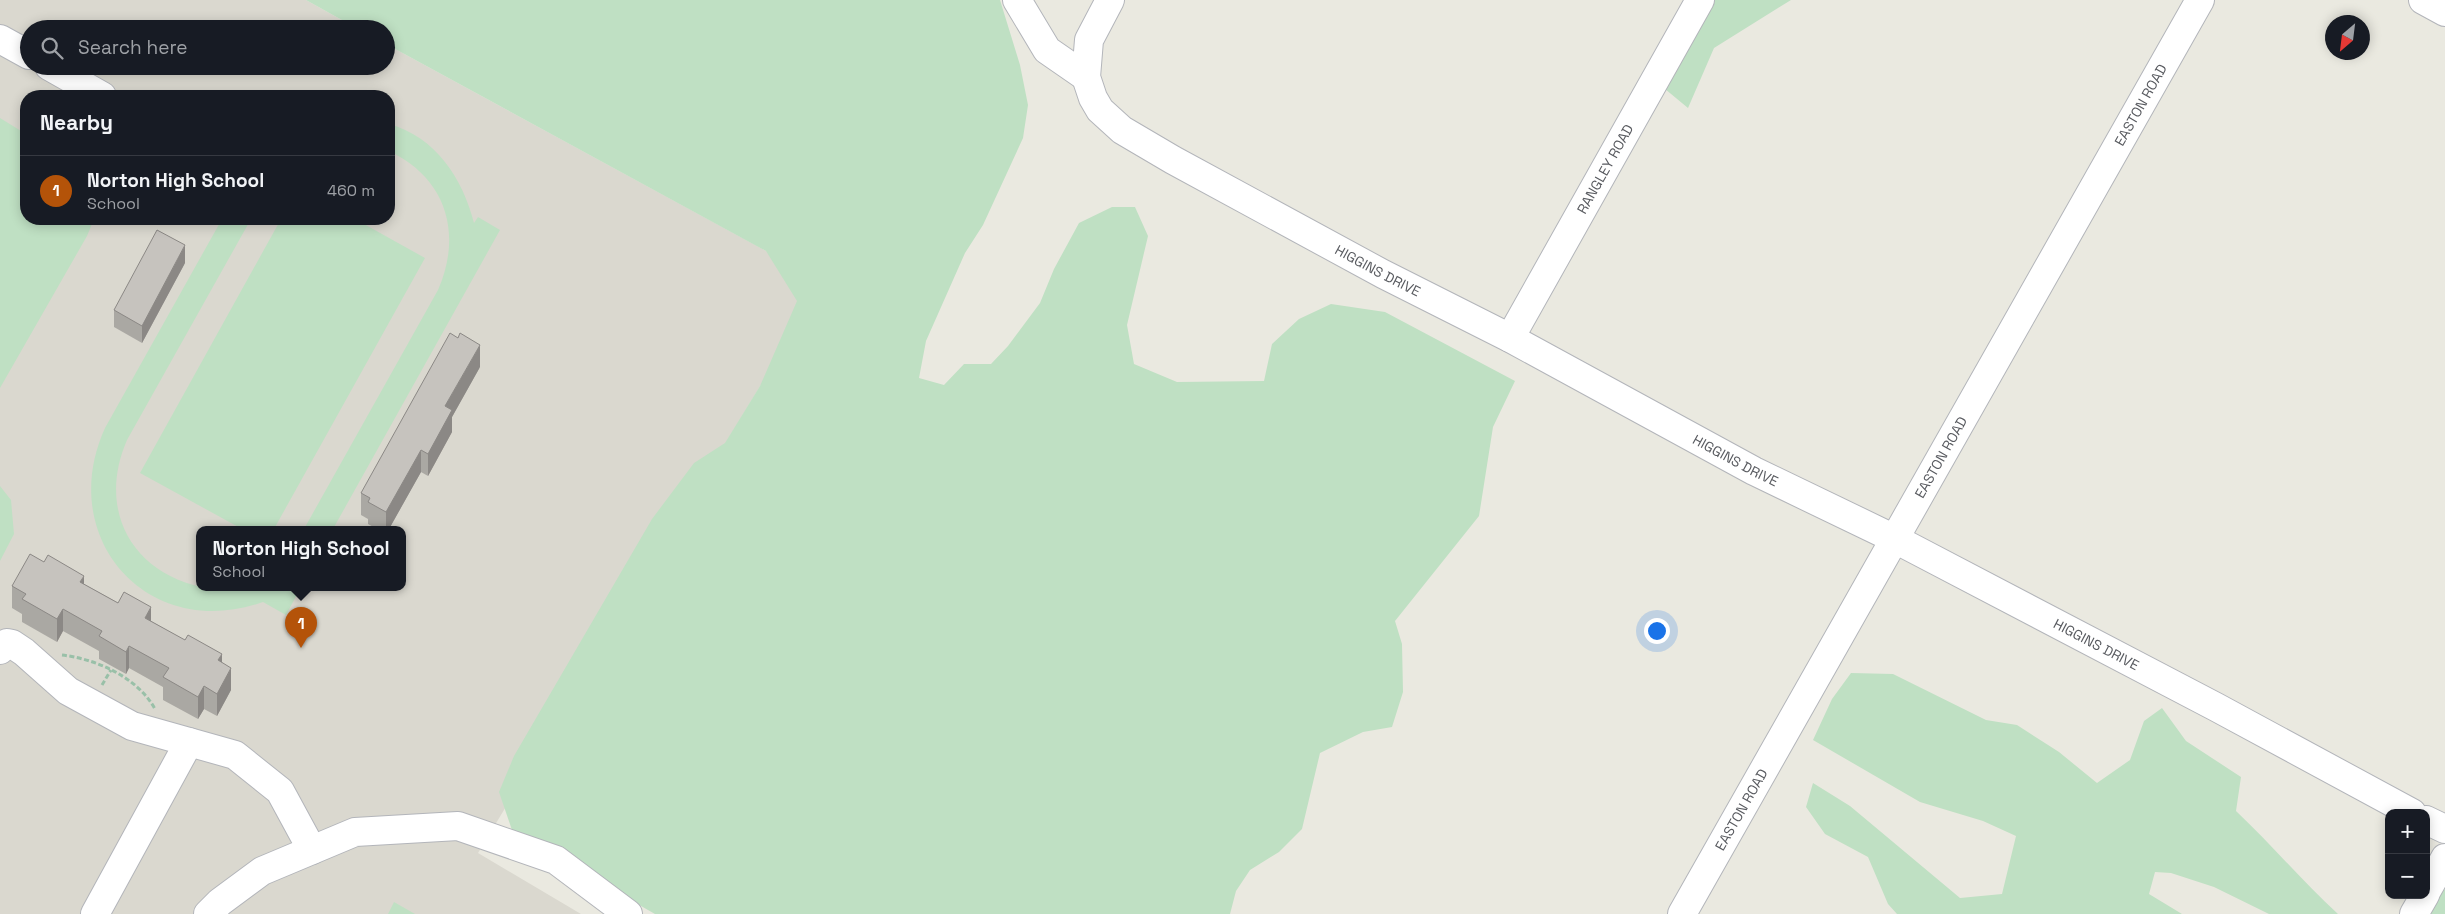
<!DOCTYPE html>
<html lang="en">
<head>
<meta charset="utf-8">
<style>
  body { margin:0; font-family:"Space Grotesk",sans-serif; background:#20242c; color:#f1f3f6 }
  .controls { position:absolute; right:15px; bottom:15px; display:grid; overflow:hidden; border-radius:10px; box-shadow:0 2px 12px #0003 }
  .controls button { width:45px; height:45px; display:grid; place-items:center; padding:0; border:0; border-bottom:1px solid #363941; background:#171b24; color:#f1f3f6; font:25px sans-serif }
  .compass { position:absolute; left:2325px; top:15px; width:45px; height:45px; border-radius:50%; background:#171b24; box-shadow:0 2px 12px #0003; rotate:208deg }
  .you { position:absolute; left:1656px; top:630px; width:18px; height:18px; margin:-12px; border:4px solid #fff; border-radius:50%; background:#1a73e8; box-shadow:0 0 0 8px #1a73e833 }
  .badge { display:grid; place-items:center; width:32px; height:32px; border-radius:50%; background:#b45309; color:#fff; font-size:16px; font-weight:700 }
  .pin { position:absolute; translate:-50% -41px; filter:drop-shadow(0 1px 2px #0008) }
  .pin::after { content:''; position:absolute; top:26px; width:18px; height:15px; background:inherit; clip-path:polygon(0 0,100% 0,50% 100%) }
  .popup { position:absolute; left:196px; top:526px; width:210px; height:65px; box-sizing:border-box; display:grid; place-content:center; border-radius:10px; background:#171b24; filter:drop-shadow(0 1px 4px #0005); font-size:16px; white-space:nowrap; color:#9ea1a6 }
  .popup b { font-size:19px; color:#f1f3f6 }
  .popup::after { content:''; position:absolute; left:50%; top:100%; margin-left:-10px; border:10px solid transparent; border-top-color:#171b24 }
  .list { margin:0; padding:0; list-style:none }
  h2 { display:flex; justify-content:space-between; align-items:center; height:65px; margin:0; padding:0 20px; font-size:21px }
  h2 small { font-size:16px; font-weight:400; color:#9ea1a6 }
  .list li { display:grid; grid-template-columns:32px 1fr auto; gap:15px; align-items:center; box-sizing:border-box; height:70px; padding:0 20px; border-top:1px solid #363941 }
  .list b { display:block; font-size:19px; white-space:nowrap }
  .list p { margin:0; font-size:16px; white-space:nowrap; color:#9ea1a6 }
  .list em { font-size:16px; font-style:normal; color:#9ea1a6 }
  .icon { flex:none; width:28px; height:28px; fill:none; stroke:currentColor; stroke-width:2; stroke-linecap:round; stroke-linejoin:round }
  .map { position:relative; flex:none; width:2445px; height:914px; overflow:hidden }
  .search { position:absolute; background:#171b24; box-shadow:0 2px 12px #0003; left:20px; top:20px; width:375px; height:55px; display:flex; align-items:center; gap:12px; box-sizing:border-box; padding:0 18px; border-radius:28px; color:#9ea1a6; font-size:19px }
  .panel { position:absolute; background:#171b24; box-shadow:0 2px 12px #0003; left:20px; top:90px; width:375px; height:135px; border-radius:20px }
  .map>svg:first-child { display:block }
  .education { fill:#dad8cf; fill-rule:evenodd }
  .green { fill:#bfe0c3 }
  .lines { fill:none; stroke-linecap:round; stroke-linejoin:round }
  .minor-casing { stroke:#b3b5ba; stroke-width:30 }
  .path { stroke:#99c0a8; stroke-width:3; stroke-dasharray:5 2.5; stroke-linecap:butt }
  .minor { stroke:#fff; stroke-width:28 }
  .wall { fill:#aaa8a3 }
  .shaded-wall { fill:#8b8885 }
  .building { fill:#c6c3be; stroke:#8b8885 }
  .labels { text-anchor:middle; stroke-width:4.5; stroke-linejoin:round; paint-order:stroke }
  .street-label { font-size:14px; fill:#595b60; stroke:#fff }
</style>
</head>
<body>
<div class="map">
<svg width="2445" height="914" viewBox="0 0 2445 914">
  <rect width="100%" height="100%" fill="#eae9e0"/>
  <path class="education" d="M0 0H306L358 29H29V66H386V44L823 282 478 853 581 914H0ZM26 96H389V219H26ZM200 529H402V587H200Z"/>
  <path class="green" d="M306 0H1000L1020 65 1028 105 1023 138 983 225 965 253 926 341 919 378 944 385 964 364H991L1008 346 1040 303 1054 269 1079 223 1112 207H1135L1148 236 1127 325 1134 364 1177 382 1264 381 1272 344 1299 319 1331 304 1385 312 1515 381 1493 427 1479 516 1395 621 1402 644 1403 692 1392 727 1363 732 1320 753 1302 829 1279 852 1250 870 1236 891 1230 914H655L513 833 499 792 514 756 652 519 694 463 725 443 760 386 797 301 766 251 386 44V29H358Z
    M1710 0H1791L1714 48 1688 108 1659 84Z
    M0 118 26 134V219H94L87 236 0 388Z
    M389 124C436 137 463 179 474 223L478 217 500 230 333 529H304L438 290C463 233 446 178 389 151Z
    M222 219H251L127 440C97 509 131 572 202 587 210 588 221 587 229 587 253 587 277 587 301 587L286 615 263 602C148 643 55 538 105 428Z
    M281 219H355L425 258 274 529H242L140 473Z
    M0 486 11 500 14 534 0 561Z
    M1851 673 1893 674 1986 720 2017 725 2059 752 2097 783 2130 760 2144 721 2162 708 2186 741 2241 777 2236 811C2271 844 2302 881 2338 914H2269L2214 887 2171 873 2155 872 2149 894 2182 914H1897L1888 904 1868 857 1825 834 1806 807 1813 783 1850 806 1960 898 2002 894 2016 836 1983 821 1920 802 1813 740 1832 699Z
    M2445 889V914H2417Z
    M394 902 415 914H388Z"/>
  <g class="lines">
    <defs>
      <g id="minor">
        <path d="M1017 0 1047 50 1086 77"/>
        <path id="s1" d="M1110 0 1089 40 1086 77 1093 98 1100 110 1122 130 1173 160 1383 274 1510 338 1754 471 1895 539 2216 707 2412 813"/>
        <path d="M2423 0 2445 12"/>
        <path d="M0 39 29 55"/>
        <path d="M49 66 102 96"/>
        <path id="s2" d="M1510 338 1700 0"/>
        <path d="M0 650 7 643 12 644 24 652 68 691 132 726 235 755 280 791 312 850"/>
        <path d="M2426 820 2445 829"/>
        <path d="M2426 892 2445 858"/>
        <path d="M95 914 189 742"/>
        <path d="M208 914 220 902 262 871 355 832 458 826 556 860 628 914"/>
        <path id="s3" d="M1682 914 2200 0"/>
        <path d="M2414 914 2425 895"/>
      </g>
    </defs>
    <use href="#minor" class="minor-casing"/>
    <path class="path" d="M62 655C97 659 138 678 155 709
      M102 685 111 670"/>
    <use href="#minor" class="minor"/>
  </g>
  <path class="wall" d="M185 263 142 343 114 327V310Z
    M480 367 452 417V432L428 476 421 472 389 529H377L368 524V519L361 515V493Z
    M44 562 151 621 222 662 231 690 217 716 204 709 198 719 163 700V687L129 668 126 674 99 659V651L63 631 57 642 22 622V614L12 608V586Z"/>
  <path class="shaded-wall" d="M185 245V263L142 343V326Z
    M480 345V367L452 417V432L428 476V454L445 406Z
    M421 450V472L389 529H386V512Z
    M84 576V598L80 582Z
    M151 607V629L145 618Z
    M63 609V631L57 642V619Z
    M129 646V668L126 674V652Z
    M222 654V676L218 660Z
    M231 668V690L217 716V694Z
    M204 686V709L198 719V697Z"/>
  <path class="building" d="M157 230 185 245 142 326 114 310Z
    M450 333 458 338 460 333 480 345 445 406 452 410 428 454 421 450 386 512 368 502 370 498 361 493Z
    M30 554 44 562 48 555 84 576 80 582 118 603 124 592 151 607 145 618 185 640 188 635 222 654 218 660 231 668 217 694 204 686 198 697 163 677 169 668 129 646 126 652 99 636 102 631 63 609 57 619 22 599 26 594 12 586Z"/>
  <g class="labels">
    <g class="street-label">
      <text dy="5" stroke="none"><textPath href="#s3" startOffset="930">EASTON ROAD</textPath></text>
      <text dy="5" stroke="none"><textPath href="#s2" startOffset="194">RANGLEY ROAD</textPath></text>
      <text dy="5" stroke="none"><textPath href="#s1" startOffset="440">HIGGINS DRIVE</textPath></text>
      <text dy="5" stroke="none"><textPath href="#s3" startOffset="525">EASTON ROAD</textPath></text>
      <text dy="5" stroke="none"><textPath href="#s1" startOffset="845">HIGGINS DRIVE</textPath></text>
      <text dy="5" stroke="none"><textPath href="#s1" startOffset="1250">HIGGINS DRIVE</textPath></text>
      <text dy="5" stroke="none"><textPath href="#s3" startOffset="120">EASTON ROAD</textPath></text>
    </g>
  </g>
</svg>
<div class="controls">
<button>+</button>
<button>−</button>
</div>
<svg class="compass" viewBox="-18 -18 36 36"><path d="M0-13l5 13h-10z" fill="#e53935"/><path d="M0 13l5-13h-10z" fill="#9ea1a6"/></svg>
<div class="you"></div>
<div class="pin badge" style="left:301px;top:648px">1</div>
<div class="popup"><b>Norton High School</b>School</div>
<div class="search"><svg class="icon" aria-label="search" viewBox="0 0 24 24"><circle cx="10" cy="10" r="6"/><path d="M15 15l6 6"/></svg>Search here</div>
<section class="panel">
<h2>Nearby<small></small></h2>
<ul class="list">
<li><span class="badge">1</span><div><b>Norton High School</b><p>School</p></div><em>460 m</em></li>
</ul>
</section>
</div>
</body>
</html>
